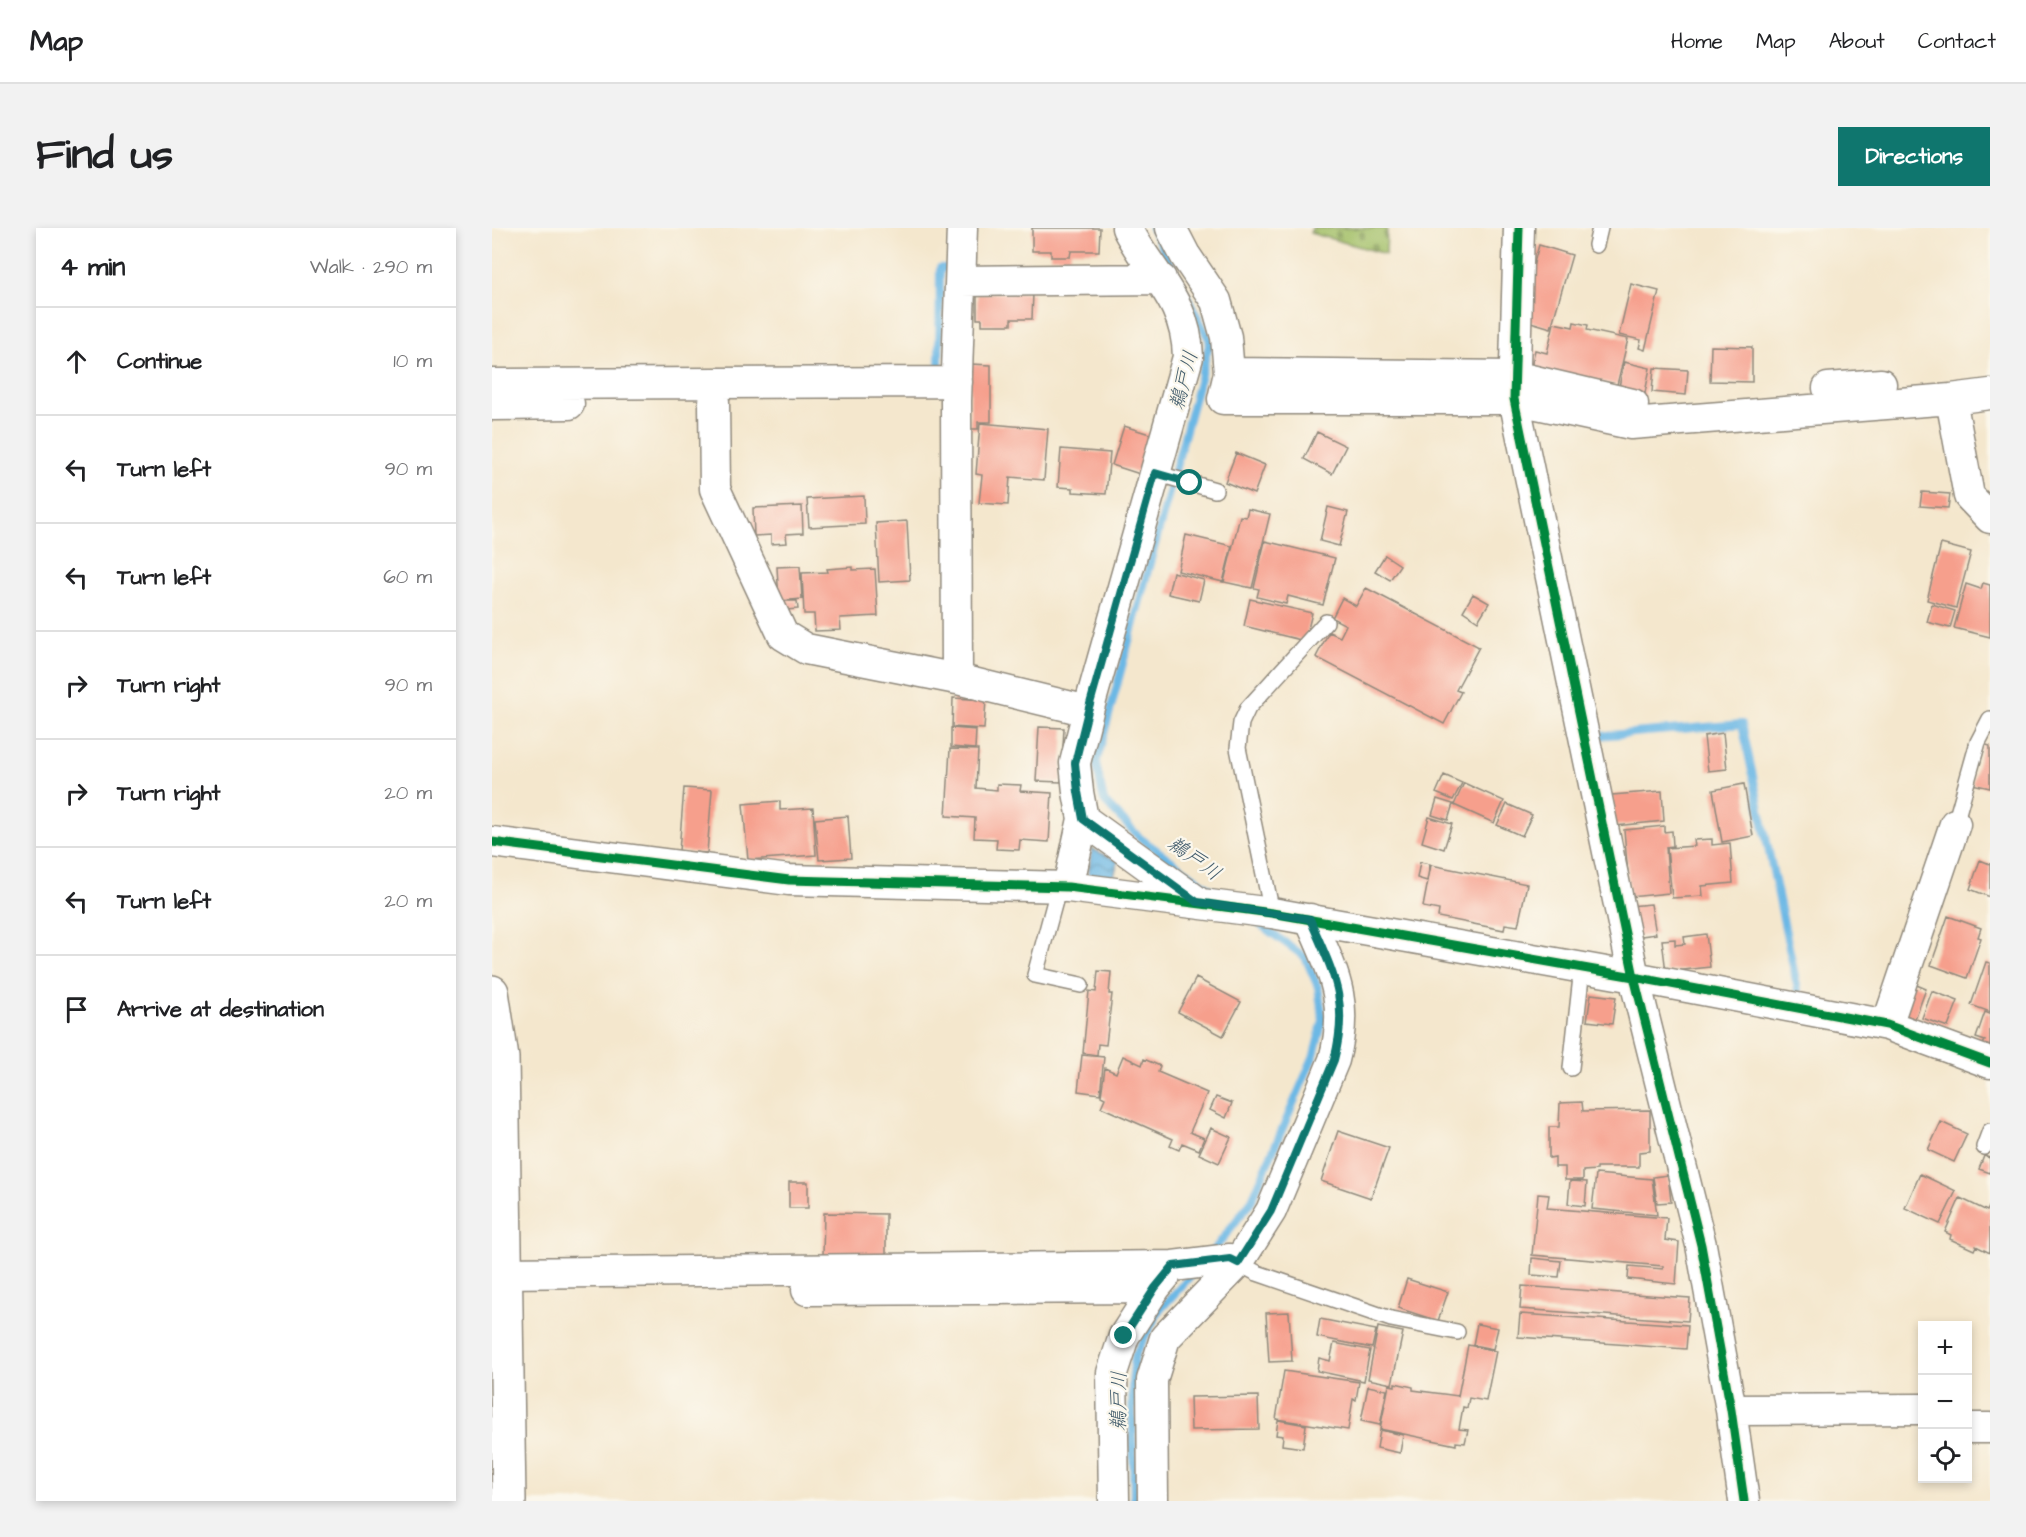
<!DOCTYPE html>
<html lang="en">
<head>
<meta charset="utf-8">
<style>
  body { margin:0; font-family:"Architects Daughter","Klee One",sans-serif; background:#f2f2f2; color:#202124 }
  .controls { position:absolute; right:18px; bottom:18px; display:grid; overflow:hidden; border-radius:0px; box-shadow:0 3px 9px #0003 }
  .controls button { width:54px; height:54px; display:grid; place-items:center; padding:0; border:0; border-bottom:2px solid #e0e0e0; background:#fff; color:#202124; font:30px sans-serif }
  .stop { position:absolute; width:18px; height:18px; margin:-14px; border:4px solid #0f766e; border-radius:50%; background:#fff }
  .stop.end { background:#0f766e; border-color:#fff; box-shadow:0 2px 6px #0008 }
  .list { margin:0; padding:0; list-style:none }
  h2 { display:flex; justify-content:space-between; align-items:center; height:78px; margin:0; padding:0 24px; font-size:26px }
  h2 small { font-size:20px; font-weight:400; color:#757577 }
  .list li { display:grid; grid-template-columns:39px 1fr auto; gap:18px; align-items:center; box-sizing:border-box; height:108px; padding:0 24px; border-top:2px solid #e0e0e0 }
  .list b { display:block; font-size:22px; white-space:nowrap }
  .list em { font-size:20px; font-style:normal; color:#757577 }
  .icon { flex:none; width:33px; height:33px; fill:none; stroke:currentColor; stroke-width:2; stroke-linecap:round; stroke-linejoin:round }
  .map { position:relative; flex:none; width:1498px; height:1273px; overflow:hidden; border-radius:0px }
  header { display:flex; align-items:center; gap:36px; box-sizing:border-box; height:84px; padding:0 30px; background:#fff; border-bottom:2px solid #e0e0e0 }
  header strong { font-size:28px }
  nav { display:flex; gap:33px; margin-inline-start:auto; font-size:21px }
  .intro { display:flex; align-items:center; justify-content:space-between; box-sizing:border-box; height:144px; padding:0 36px }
  h1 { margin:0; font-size:42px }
  .button { padding:15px 27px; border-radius:0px; background:#0f766e; color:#fff; font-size:21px; font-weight:700 }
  main { display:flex; gap:36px; padding:0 36px }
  aside { flex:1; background:#fff; border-radius:0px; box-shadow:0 3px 9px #0003 }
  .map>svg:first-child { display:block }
  .cemetery { fill:url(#cemetery-stones); stroke:#667548; stroke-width:1.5 }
  .water { fill:url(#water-waves); stroke:#4c7288; stroke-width:1.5 }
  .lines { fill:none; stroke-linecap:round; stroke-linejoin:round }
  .stream { stroke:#6cb8e5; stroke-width:8 }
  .building { fill:#f69f8c }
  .service-casing { stroke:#90897c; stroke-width:18 }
  .minor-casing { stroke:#90897c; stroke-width:33 }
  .tertiary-casing { stroke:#90897c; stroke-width:36 }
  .service { stroke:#fff; stroke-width:15 }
  .minor { stroke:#fff; stroke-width:30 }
  .tertiary { stroke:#fff; stroke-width:33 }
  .cycleway-casing { stroke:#fbf7ec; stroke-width:13 }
  .cycleway { stroke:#00873e; stroke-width:9 }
  .route { stroke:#0f766e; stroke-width:8 }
  .labels { text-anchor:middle; stroke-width:4.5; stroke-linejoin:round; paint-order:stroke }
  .water-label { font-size:20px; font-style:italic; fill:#425c6c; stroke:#fbf7ec }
</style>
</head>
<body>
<header>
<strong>Map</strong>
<nav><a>Home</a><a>Map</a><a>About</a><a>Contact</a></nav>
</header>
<div class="intro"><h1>Find us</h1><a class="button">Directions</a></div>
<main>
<aside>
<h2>4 min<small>Walk · 290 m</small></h2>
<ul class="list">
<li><svg class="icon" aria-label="ahead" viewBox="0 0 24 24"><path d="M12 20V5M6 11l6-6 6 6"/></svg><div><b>Continue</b></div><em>10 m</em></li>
<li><svg class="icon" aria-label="left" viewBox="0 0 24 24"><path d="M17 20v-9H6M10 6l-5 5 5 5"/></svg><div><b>Turn left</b></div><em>90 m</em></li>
<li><svg class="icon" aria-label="left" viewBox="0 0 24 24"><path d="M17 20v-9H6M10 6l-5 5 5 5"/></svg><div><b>Turn left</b></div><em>60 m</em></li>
<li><svg class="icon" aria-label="right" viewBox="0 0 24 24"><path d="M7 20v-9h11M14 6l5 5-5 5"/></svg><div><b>Turn right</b></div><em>90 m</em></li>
<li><svg class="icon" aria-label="right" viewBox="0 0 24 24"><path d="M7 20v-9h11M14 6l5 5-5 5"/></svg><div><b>Turn right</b></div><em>20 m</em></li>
<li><svg class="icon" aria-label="left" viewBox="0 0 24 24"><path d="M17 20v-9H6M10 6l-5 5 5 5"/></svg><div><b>Turn left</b></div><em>20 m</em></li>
<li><svg class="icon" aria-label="arrive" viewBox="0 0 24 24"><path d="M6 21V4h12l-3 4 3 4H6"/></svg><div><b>Arrive at destination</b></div></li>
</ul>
</aside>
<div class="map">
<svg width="1498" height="1273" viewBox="0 0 1498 1273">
  <defs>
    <pattern id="cemetery-stones" width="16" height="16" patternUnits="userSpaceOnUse" patternTransform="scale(1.5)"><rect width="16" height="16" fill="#a2bf66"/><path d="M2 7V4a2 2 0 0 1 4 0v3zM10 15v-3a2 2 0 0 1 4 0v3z" fill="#849b54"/></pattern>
    <pattern id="water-waves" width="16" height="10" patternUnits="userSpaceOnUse" patternTransform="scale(1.5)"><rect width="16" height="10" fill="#6cb8e5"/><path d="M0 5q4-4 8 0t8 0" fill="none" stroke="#5996ba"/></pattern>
  </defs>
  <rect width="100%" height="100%" fill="#fbf7ec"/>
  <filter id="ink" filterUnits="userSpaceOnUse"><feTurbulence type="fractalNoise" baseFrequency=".0167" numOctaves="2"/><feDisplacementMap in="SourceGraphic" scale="12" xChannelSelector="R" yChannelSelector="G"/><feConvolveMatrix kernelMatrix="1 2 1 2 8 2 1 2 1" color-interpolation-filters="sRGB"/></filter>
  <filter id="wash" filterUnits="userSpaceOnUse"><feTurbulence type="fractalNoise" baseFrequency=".008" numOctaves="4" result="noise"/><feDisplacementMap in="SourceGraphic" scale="24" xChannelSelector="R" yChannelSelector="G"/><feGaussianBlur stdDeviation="1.35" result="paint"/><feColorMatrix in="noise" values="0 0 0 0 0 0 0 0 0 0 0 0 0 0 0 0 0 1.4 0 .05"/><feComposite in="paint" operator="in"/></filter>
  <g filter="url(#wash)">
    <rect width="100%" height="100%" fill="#f4e7cd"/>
    <path class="cemetery" d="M820 0H895L894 26 818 5Z"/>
    <path class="water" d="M600 621 626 633 621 651 596 648Z"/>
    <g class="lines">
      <path class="stream" d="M660 0 718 113 604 535 612 573 648 610 728 668
        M447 140 448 40H458
        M1104 499 1105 508 1250 496 1306 762
        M719 1026 760 972 822 827 831 792 826 759 813 729 763 693
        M642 1273 640 1155 643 1127 667 1083 702 1044"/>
    </g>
    <g id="blocks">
      <path class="building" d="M540 0H608L607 23H579L578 29H559V23H540Z
        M1047 17 1080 27 1059 100 1032 92 1031 74Z
        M1139 56 1167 63 1153 122 1147 120 1149 112 1127 107Z
        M485 65H541L540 91H519V97H490V91H485Z
        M1082 94 1096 97 1095 102 1136 111 1125 157 1085 148 1038 144 1043 122 1055 125 1062 95 1081 99Z
        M1219 118 1260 119V154L1218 153Z
        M1132 134 1158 140 1152 170 1126 164Z
        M478 136 499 137V194H486V201H478Z
        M1162 140 1196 142 1194 167 1160 164Z
        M488 195 556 201 552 252 518 249 516 277 487 275 490 247 484 246Z
        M632 198 664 208 651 247 620 237Z
        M825 204 854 218 840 246 812 231Z
        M569 221 618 225 614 266 581 264V260L566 259Z
        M744 225 773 237 762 266 733 254Z
        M1430 264 1458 266 1456 280 1428 278Z
        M372 268 373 296 317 299 315 271Z
        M310 278 311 305 294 306 295 315 279 316V307L262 308 261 280Z
        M836 279 856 284 847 318 828 313Z
        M756 281 778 286 760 360 732 354 748 288 754 289Z
        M415 293 418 352 387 354 384 295Z
        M694 307 740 318 731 354 686 343Z
        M773 313 843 330 831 377 796 368 794 376 765 369 767 361 762 360Z
        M1449 316 1479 324 1464 380 1435 372Z
        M893 327 908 337 898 352 883 343Z
        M308 338 310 371 287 373 285 339Z
        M361 339V342L383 341 386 388 348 390 349 402 323 403 322 386H312L310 345 336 344 335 341Z
        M681 344 712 352 707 373 676 366Z
        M1491 355 1498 357V409L1462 400 1474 356 1489 361Z
        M874 360 987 419 964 462 969 464 952 496 824 429 837 404 848 409 854 397 840 390 850 370 864 378Z
        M981 366 997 375 986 393 971 383Z
        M758 371 820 385 813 413 752 398Z
        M293 373H305L306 381 294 382Z
        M1440 376 1463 383 1458 400 1435 394Z
        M461 470 494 472 492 501 460 499Z
        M547 499 572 500 569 554 544 553Z
        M459 500 484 502 483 521 459 519Z
        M1231 505 1235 541 1216 543 1212 508Z
        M1491 516 1498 518V560L1480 556Z
        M458 521 486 522 484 560 505 562V556L529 557 528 563 560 565 557 614 528 612 527 622 504 621 505 611 482 610 483 590 454 588Z
        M952 547 970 555 961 572 944 565Z
        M972 555 1012 573 1002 595 962 577Z
        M1252 556 1261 608 1230 614 1221 562Z
        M192 560 220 562 215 625 187 623Z
        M1170 563 1172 593 1123 598 1120 567Z
        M945 571 961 576 956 592 940 587Z
        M288 573V582L321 580 324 627 256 632 251 576Z
        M1015 576 1040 587 1030 608 1005 597Z
        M356 588 359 630 327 632 323 591Z
        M937 589 960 596 952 621 930 614Z
        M1172 598V604L1180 603 1181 618 1174 619 1177 665 1138 669 1132 602Z
        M1220 611V617L1238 615 1241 655 1210 658 1211 668 1180 670 1175 620 1203 618 1202 612Z
        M1488 632 1498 636V669L1478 661Z
        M928 634 938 636 935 653 925 650Z
        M939 637 1035 656 1026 698 1013 696 1012 702 946 689 947 682 931 679Z
        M1159 676 1164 706 1142 709 1138 678Z
        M1456 688 1489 700 1486 709 1489 710 1475 750 1439 737Z
        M1214 706 1218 739 1174 744 1170 712 1183 711V717L1193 716 1192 709Z
        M1494 734 1498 735V784L1479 777Z
        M606 743 619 744 617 766H620L614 817 606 816 605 827 591 825 597 763 604 764Z
        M704 750 749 774 731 808 686 784Z
        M1420 755 1434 761 1423 791 1409 785Z
        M1440 763 1466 773 1456 799 1430 790Z
        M1099 766 1124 769 1120 796 1095 793Z
        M1493 784 1498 786V818L1491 816 1493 813 1484 810Z
        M590 827 612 829 608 866 586 863Z
        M631 828 650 837 652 831 668 838 666 844 715 865 698 904 712 910 707 922 690 915 687 922 678 918 681 911 609 879 613 870 609 868 613 840 624 845Z
        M724 869 740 875 734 890 718 882Z
        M1090 874 1091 883 1158 882V923L1147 924V939H1105V942L1091 943V952H1073V939H1063V929L1057 930V899H1067L1068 875Z
        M1449 894 1475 906 1462 934 1436 922Z
        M719 900 739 909 727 935 707 926Z
        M846 903 897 920 879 970 829 953Z
        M1492 928 1498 930V945L1487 941Z
        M1104 946 1160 951 1165 987 1100 981Z
        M1428 946 1464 963 1448 996 1413 980Z
        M1176 947 1179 974 1165 975 1161 949Z
        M1078 953 1095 954 1093 978 1076 976Z
        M297 954H316V980H297Z
        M1046 966 1057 967 1055 980 1175 990 1173 1012 1187 1014 1184 1056 1136 1051 1137 1038 1171 1041V1038L1040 1027Z
        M1468 970 1495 983 1498 977V1025L1484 1018 1482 1022 1458 1011 1459 1007 1453 1004Z
        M332 985 394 986V1028H331Z
        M1040 1030 1069 1033 1067 1049 1039 1047Z
        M915 1051 956 1064 946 1093 906 1080Z
        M1030 1058 1198 1070 1196 1093 1028 1081Z
        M797 1084 800 1133 777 1134 774 1085Z
        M1028 1086 1196 1097 1194 1121 1026 1109Z
        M828 1091 884 1102 880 1120 825 1109Z
        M985 1096 1006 1100 1001 1121 981 1117Z
        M886 1099 911 1104 900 1156 876 1151Z
        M842 1115 878 1122 872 1153 825 1143 827 1130 838 1133Z
        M976 1117 1004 1123 994 1173 977 1170 975 1180 971 1179 967 1201 976 1202 973 1215 964 1214V1217L888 1201 897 1157 903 1158V1155L921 1159V1162L966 1168Z
        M792 1143 867 1154 864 1172 861 1171 856 1202 784 1191Z
        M876 1158 895 1162 888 1197 869 1193Z
        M766 1168 767 1201 699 1202 698 1169Z
        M786 1192 814 1197 811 1220 790 1217 791 1208 784 1207Z
        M888 1202 911 1207 908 1225 885 1220Z"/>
    </g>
  </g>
  <g filter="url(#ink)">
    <use href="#blocks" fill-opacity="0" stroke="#90897c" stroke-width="1.5"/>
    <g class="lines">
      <defs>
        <path id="service" d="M1104 17 1108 0
          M663 245 723 262
          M1463 596 1486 514 1498 491
          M567 658 543 747 589 757
          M780 685 746 520 749 495 756 480 834 394
          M1079 840 1090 740
          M1492 919 1498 903
          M746 1035 765 1045 899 1091 965 1104"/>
        <path id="minor" d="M679 0 693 27 724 73 734 109 737 145 731 171H1022L1139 196 1459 171 1498 166
          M1027 0 1022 171 1142 749 1209 1017 1239 1182 1252 1273
          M470 53 669 51
          M737 145 1022 148 1141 176
          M0 156 465 154
          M1336 160 1389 156
          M1459 171 1477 268 1498 290
          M222 174 223 261 291 407 314 421 465 451 596 483
          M0 177 77 176
          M465 451 464 173 470 0
          M591 591 703 672
          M0 614 297 652 576 659 780 685 1142 749 1395 797 1498 835
          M576 659 591 591 586 564 583 535 596 483 696 129C695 72 659 47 635 0
          M1395 797 1463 596
          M0 1045 681 1038 738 1031 746 1035
          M315 1062 663 1060
          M1239 1182 1430 1181
          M1476 1200H1498
          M622 1273 620 1145 632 1108 663 1060 673 1048
          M661 1273 660 1152 673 1110 746 1035 779 983 842 832C858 772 841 745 818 691"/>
        <path id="tertiary" d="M0 764 10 830 17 1273"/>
      </defs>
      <use href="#service" class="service-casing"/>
      <use href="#minor" class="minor-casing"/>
      <use href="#tertiary" class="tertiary-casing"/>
      <use href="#service" class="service"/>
      <use href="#minor" class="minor"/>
      <use href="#tertiary" class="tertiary"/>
      <defs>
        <path id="cycleway" d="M1027 0 1022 171 1142 749 1209 1017 1239 1182 1252 1273
          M0 614 297 652 576 659 780 685 1142 749 1395 797 1498 835"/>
      </defs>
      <use href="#cycleway" class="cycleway-casing"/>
      <use href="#cycleway" class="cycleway"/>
    </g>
  </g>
  <g class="lines" filter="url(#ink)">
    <path class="route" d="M632 1108 663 1060 681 1038 738 1031 746 1035 779 983 842 832C858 772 841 745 818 691L705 674 591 591 586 564 583 535 596 483 663 245 698 255"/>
  </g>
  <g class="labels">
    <g class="water-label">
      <text transform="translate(691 152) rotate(-75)" y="7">鵜戸川</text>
      <text transform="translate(703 630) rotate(36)" y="7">鵜戸川</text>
      <text transform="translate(626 1173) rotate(-89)" y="7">鵜戸川</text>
    </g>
  </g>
</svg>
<div class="controls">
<button>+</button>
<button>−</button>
<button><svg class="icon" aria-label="locate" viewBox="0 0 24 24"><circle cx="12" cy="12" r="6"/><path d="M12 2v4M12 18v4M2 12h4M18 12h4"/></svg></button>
</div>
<div class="stop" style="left:698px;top:255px"></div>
<div class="stop end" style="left:632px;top:1108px"></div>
</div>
</main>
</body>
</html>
